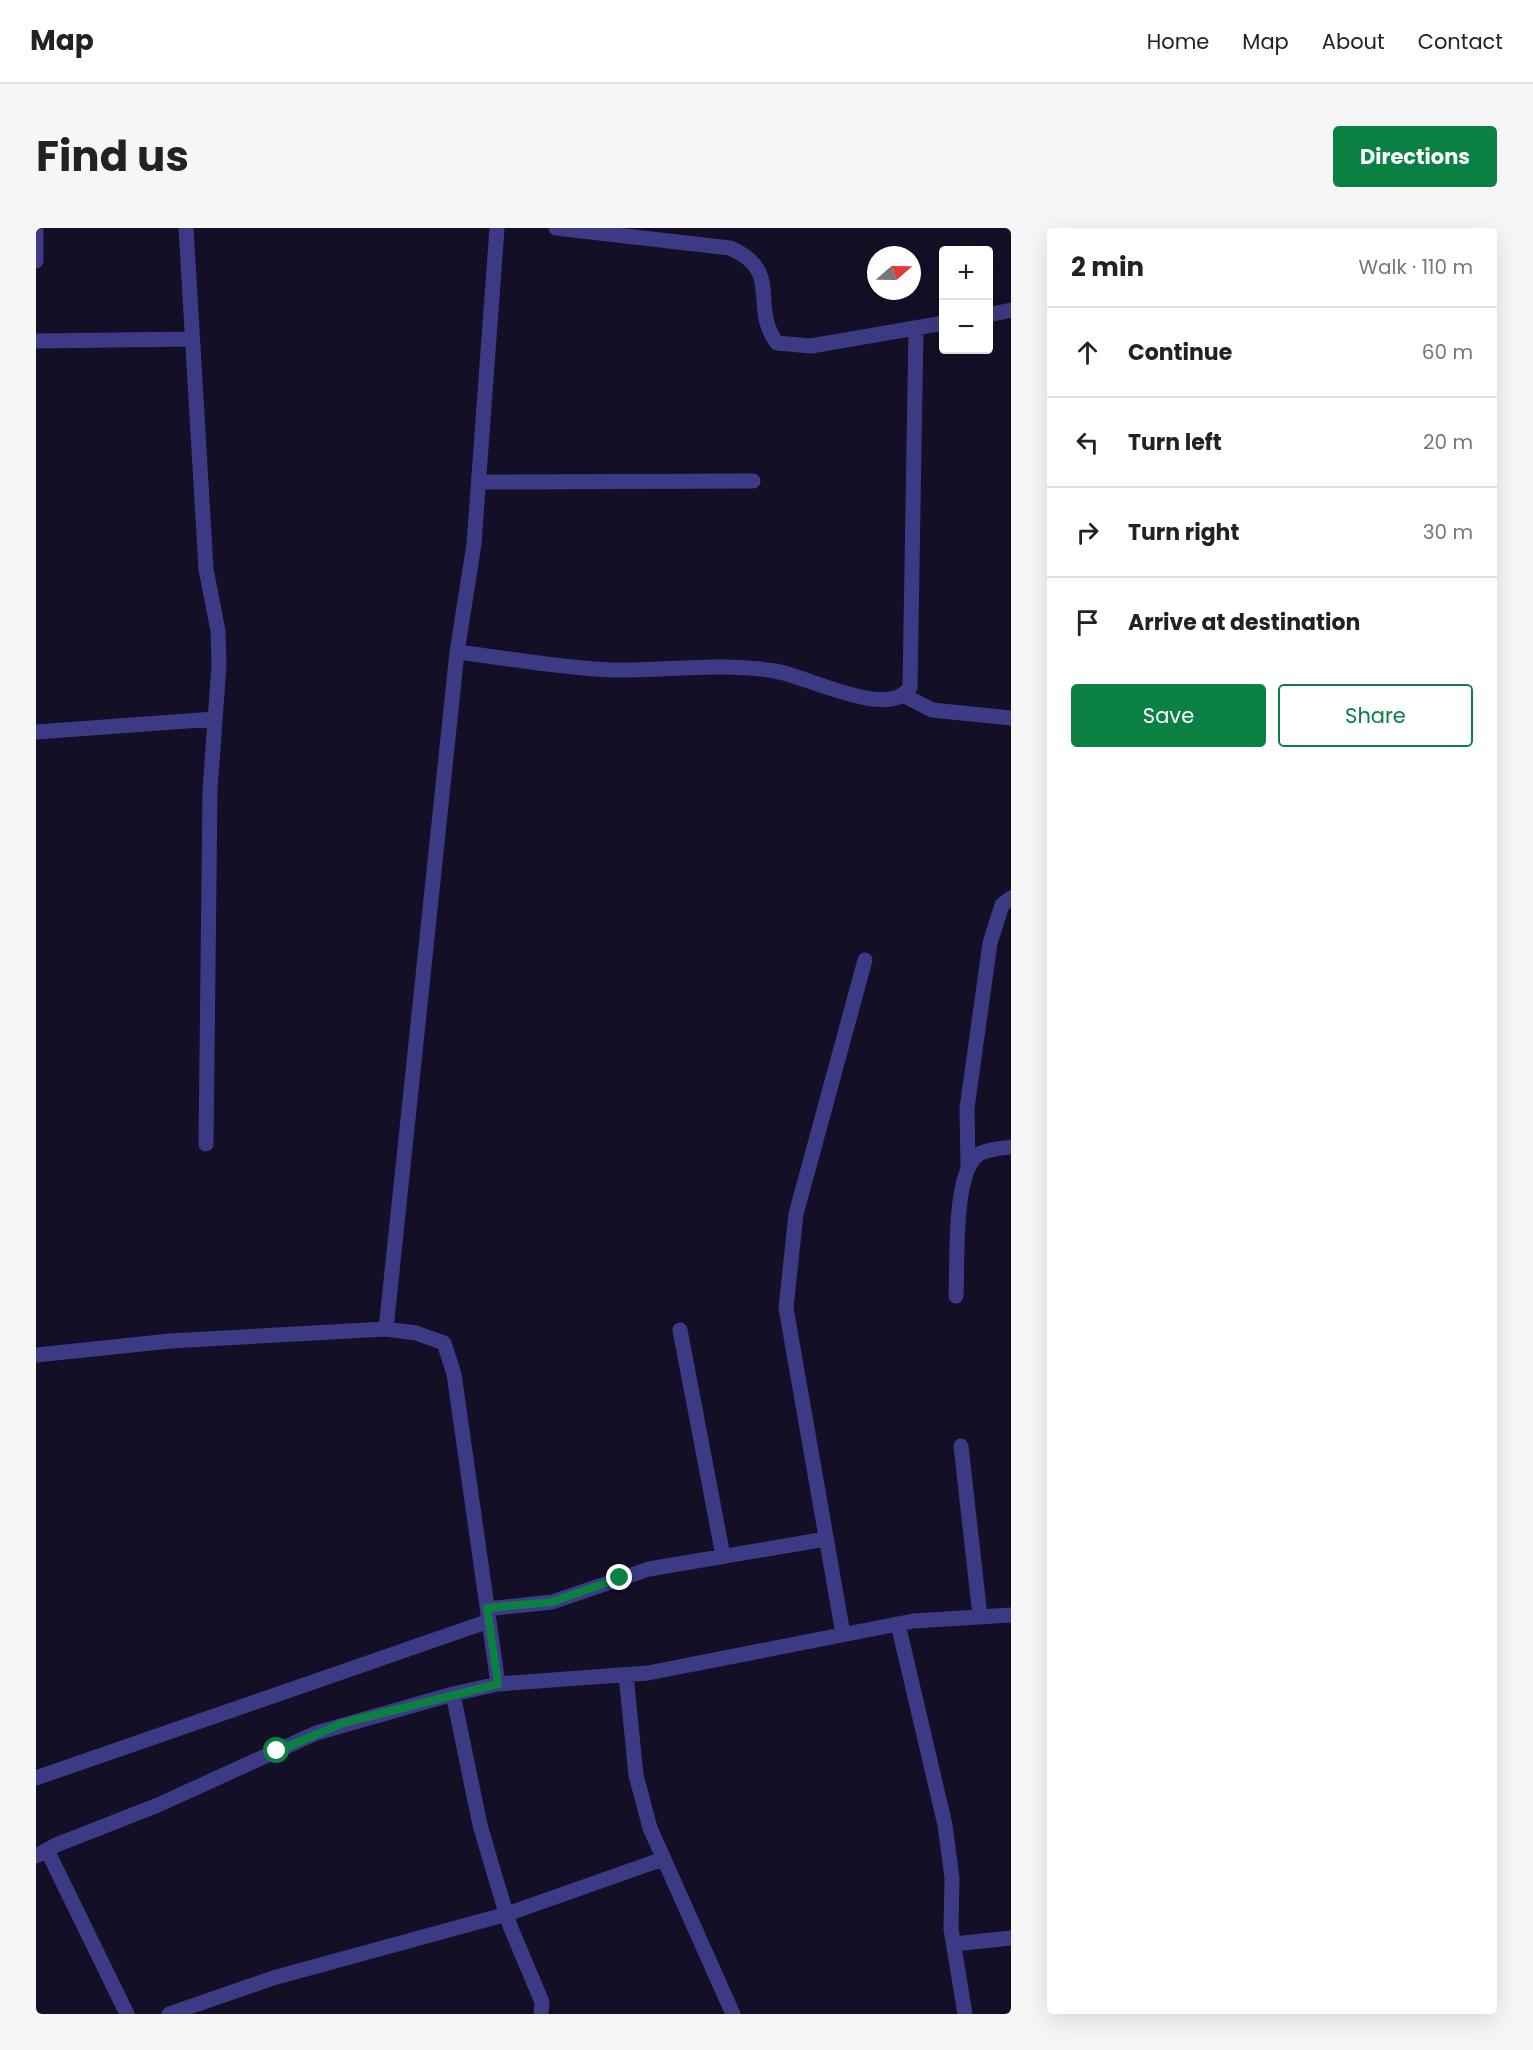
<!DOCTYPE html>
<html lang="en">
<head>
<meta charset="utf-8">
<style>
  body { margin:0; font-family:Poppins,sans-serif; background:#f6f6f6; color:#222 }
  .controls { position:absolute; right:18px; top:18px; display:grid; overflow:hidden; border-radius:6px; box-shadow:0 6px 24px #0002 }
  .controls button { width:54px; height:54px; display:grid; place-items:center; padding:0; border:0; border-bottom:2px solid #e0e0e0; background:#fff; color:#222; font:30px sans-serif }
  .compass { position:absolute; left:831px; top:18px; width:54px; height:54px; border-radius:50%; background:#fff; box-shadow:0 6px 24px #0002; rotate:70deg }
  .stop { position:absolute; width:18px; height:18px; margin:-14px; border:4px solid #0b8043; border-radius:50%; background:#fff }
  .stop.end { background:#0b8043; border-color:#fff; box-shadow:0 2px 6px #0008 }
  .list { margin:0; padding:0; list-style:none }
  h2 { display:flex; justify-content:space-between; align-items:center; height:78px; margin:0; padding:0 24px; font-size:26px }
  h2 small { font-size:20px; font-weight:400; color:#767676 }
  .list li { display:grid; grid-template-columns:39px 1fr auto; gap:18px; align-items:center; box-sizing:border-box; height:90px; padding:0 24px; border-top:2px solid #e0e0e0 }
  .list b { display:block; font-size:22px; white-space:nowrap }
  .list em { font-size:20px; font-style:normal; color:#767676 }
  .actions { display:flex; gap:12px; padding:18px 24px }
  .actions a { flex:1; padding:14px 0; border:2px solid #0b8043; border-radius:6px; text-align:center; font-size:21px; color:#0b8043 }
  .actions .main { background:#0b8043; color:#fff }
  .icon { flex:none; width:33px; height:33px; fill:none; stroke:currentColor; stroke-width:2; stroke-linecap:round; stroke-linejoin:round }
  .map { position:relative; flex:none; width:975px; height:1786px; overflow:hidden; border-radius:6px }
  header { display:flex; align-items:center; gap:36px; box-sizing:border-box; height:84px; padding:0 30px; background:#fff; border-bottom:2px solid #e0e0e0 }
  header strong { font-size:28px }
  nav { display:flex; gap:33px; margin-inline-start:auto; font-size:21px }
  .intro { display:flex; align-items:center; justify-content:space-between; box-sizing:border-box; height:144px; padding:0 36px }
  h1 { margin:0; font-size:42px }
  .button { padding:15px 27px; border-radius:6px; background:#0b8043; color:#fff; font-size:21px; font-weight:700 }
  main { display:flex; gap:36px; padding:0 36px }
  aside { flex:1; background:#fff; border-radius:6px; box-shadow:0 6px 24px #0002 }
  .map>svg:first-child { display:block }
  .lines { fill:none; stroke-linecap:round; stroke-linejoin:round }
  .minor { stroke:#3d3a85; stroke-width:15 }
  .route { stroke:#0b8043; stroke-width:8 }
</style>
</head>
<body>
<header>
<strong>Map</strong>
<nav><a>Home</a><a>Map</a><a>About</a><a>Contact</a></nav>
</header>
<div class="intro"><h1>Find us</h1><a class="button">Directions</a></div>
<main>
<div class="map">
<svg width="975" height="1786" viewBox="0 0 975 1786">
  <rect width="100%" height="100%" fill="#130f26"/>
  <g class="lines">
    <path class="minor" d="M150 0 170 341 182 403 183 437 174 562 170 916
      M520 0 694 20C748 43 713 78 741 115L775 118 908 95
      M0 2V33
      M952 87 975 82
      M0 113 155 111
      M443 254 717 253
      M421 424C471 430 524 440 575 442 629 443 685 434 739 443 771 448 855 493 874 459L880 100
      M869 468 896 482 975 490
      M0 504 178 491
      M932 939 931 880 954 715 966 677 975 670
      M920 1068C922 1037 916 944 943 926 951 921 966 920 975 919
      M350 1101 380 1105 408 1115 418 1146 462 1456
      M644 1102 687 1328
      M0 1127 134 1113 350 1101 421 424 438 316 461 0
      M925 1218 944 1388
      M451 1381 516 1374 613 1341 790 1311
      M862 1396 909 1597 916 1650 915 1701 929 1786
      M807 1406 750 1080 760 986 829 732
      M590 1447 600 1547 614 1600 697 1786
      M417 1466 444 1597 458 1645 474 1698 506 1774 505 1786
      M0 1550 453 1393
      M11 1622 91 1786
      M0 1628 20 1617 122 1577 280 1505 417 1466 462 1456 612 1445 877 1393 975 1387
      M918 1716 975 1710
      M133 1786 237 1750 471 1686 627 1631"/>
  </g>
  <g class="lines">
    <path class="route" d="M241 1523 307 1495 462 1456 451 1380 516 1374 584 1350"/>
  </g>
</svg>
<div class="controls">
<button>+</button>
<button>−</button>
</div>
<svg class="compass" viewBox="-18 -18 36 36"><path d="M0-13l5 13h-10z" fill="#e53935"/><path d="M0 13l5-13h-10z" fill="#767676"/></svg>
<div class="stop" style="left:241px;top:1523px"></div>
<div class="stop end" style="left:584px;top:1350px"></div>
</div>
<aside>
<h2>2 min<small>Walk · 110 m</small></h2>
<ul class="list">
<li><svg class="icon" aria-label="ahead" viewBox="0 0 24 24"><path d="M12 20V5M6 11l6-6 6 6"/></svg><div><b>Continue</b></div><em>60 m</em></li>
<li><svg class="icon" aria-label="left" viewBox="0 0 24 24"><path d="M17 20v-9H6M10 6l-5 5 5 5"/></svg><div><b>Turn left</b></div><em>20 m</em></li>
<li><svg class="icon" aria-label="right" viewBox="0 0 24 24"><path d="M7 20v-9h11M14 6l5 5-5 5"/></svg><div><b>Turn right</b></div><em>30 m</em></li>
<li><svg class="icon" aria-label="arrive" viewBox="0 0 24 24"><path d="M6 21V4h12l-3 4 3 4H6"/></svg><div><b>Arrive at destination</b></div></li>
</ul>
<div class="actions"><a class="main">Save</a><a>Share</a></div>
</aside>
</main>
</body>
</html>
